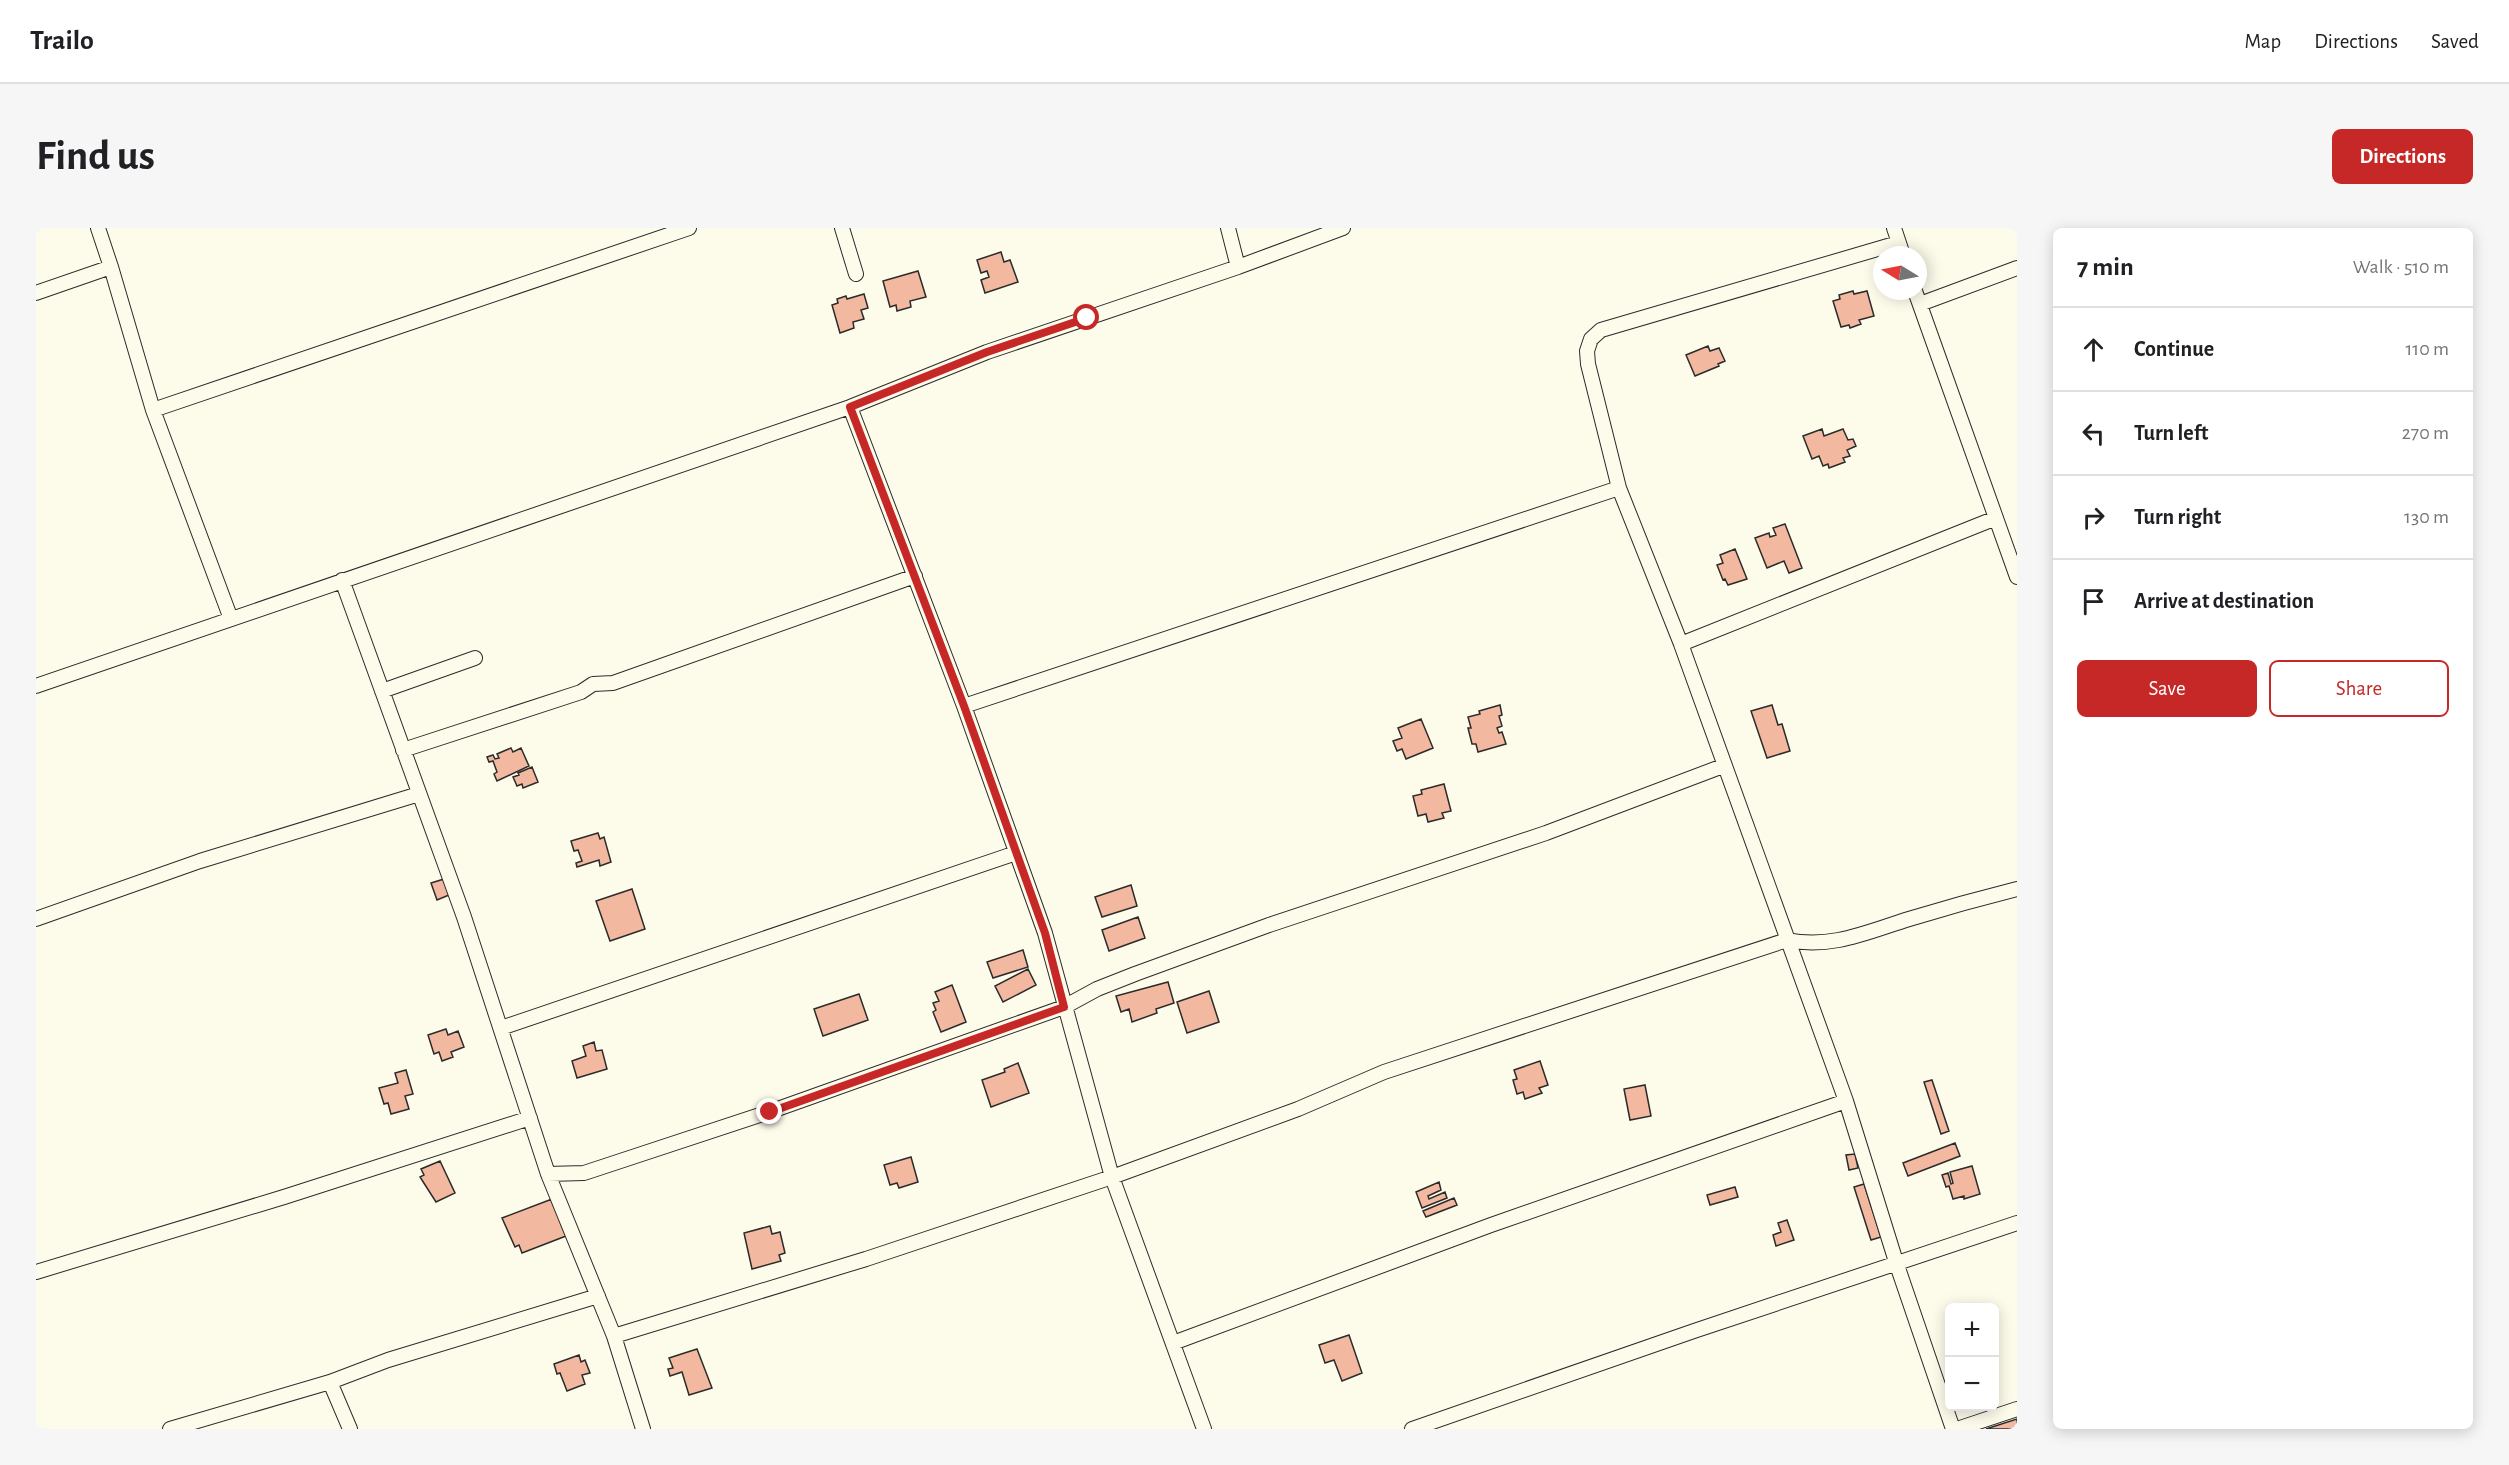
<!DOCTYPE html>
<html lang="en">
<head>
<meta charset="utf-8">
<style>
  body { margin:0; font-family:"Alegreya Sans",sans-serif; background:#f6f6f6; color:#202124 }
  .controls { position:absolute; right:18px; bottom:18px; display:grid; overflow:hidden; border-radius:9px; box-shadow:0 3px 15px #0003 }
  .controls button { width:54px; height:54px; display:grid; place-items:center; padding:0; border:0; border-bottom:2px solid #e0e0e0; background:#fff; color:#202124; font:30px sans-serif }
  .compass { position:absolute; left:1837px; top:18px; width:54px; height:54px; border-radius:50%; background:#fff; box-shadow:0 3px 15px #0003; rotate:280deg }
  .stop { position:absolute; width:18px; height:18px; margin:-14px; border:4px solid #c62828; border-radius:50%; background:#fff }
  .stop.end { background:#c62828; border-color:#fff; box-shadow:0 2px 6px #0008 }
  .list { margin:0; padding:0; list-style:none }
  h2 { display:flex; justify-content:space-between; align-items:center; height:78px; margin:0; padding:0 24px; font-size:26px }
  h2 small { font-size:20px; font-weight:400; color:#757577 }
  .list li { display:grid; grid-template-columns:39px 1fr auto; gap:18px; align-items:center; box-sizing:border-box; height:84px; padding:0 24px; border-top:2px solid #e0e0e0 }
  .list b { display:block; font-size:22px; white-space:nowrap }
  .list em { font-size:20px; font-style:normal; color:#757577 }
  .actions { display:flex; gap:12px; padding:18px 24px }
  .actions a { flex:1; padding:14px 0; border:2px solid #c62828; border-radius:9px; text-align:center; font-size:21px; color:#c62828 }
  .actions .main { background:#c62828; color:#fff }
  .icon { flex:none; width:33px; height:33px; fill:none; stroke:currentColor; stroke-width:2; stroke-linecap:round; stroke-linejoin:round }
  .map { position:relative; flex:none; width:1981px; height:1201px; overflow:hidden; border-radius:9px }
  header { display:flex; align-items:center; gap:36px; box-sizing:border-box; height:84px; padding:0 30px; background:#fff; border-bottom:2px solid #e0e0e0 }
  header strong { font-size:28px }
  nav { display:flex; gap:33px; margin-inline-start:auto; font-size:21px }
  .intro { display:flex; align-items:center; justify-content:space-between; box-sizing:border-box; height:144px; padding:0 36px }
  h1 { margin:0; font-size:42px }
  .button { padding:15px 27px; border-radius:9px; background:#c62828; color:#fff; font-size:21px; font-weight:700 }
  main { display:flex; gap:36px; padding:0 36px }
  aside { flex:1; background:#fff; border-radius:9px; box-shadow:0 3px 15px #0003 }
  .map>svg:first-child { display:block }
  .building { fill:#f2b8a0; stroke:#2b2b2b; stroke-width:1.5 }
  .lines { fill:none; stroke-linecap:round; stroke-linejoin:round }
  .minor-casing { stroke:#2b2b2b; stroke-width:16 }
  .minor { stroke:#fdfbea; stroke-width:14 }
  .route { stroke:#c62828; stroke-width:8 }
</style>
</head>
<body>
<header>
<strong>Trailo</strong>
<nav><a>Map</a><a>Directions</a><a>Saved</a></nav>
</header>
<div class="intro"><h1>Find us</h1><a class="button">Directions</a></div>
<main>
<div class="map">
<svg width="1981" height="1201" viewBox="0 0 1981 1201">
  <rect width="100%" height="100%" fill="#fdfbea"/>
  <path class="building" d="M965 24 968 34 974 32 982 54 949 65 945 52 953 49 951 43 945 45 941 32Z
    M882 43 890 69 874 73 875 79 861 83 860 77 854 79 847 53Z
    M1817 63 1818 66 1831 63 1838 88 1823 92 1825 96 1814 100 1813 97 1805 99 1797 73 1804 71 1803 67Z
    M828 66 832 80 825 82 828 91 817 94 818 100 804 105 796 77 802 75 801 71 810 68 811 71Z
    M1672 118 1674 123 1683 120 1689 133 1682 136 1683 138 1659 148 1650 127Z
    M1786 201 1788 208 1807 201 1812 212 1817 211 1820 218 1811 222 1814 228 1807 230 1809 234 1793 240 1792 236 1787 238 1783 228 1776 231 1767 208Z
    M1749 296 1766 340 1753 345 1748 333 1731 340 1719 310 1733 305 1734 309 1740 307 1737 300Z
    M1699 321 1711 351 1692 357 1689 351 1687 352 1681 337 1687 335 1684 327Z
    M1464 477 1466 487 1463 488 1466 498 1461 500 1463 505 1466 504 1470 516 1442 524 1440 516H1436L1432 500H1435L1432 489 1444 486 1443 483Z
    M1736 477 1742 497 1746 496 1754 523 1731 530 1715 483Z
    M1385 491 1397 520 1370 531 1366 521 1361 523 1357 513 1366 510 1362 500Z
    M475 520 477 524 485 520 493 538 461 553 458 546 461 544 457 533 453 534 451 529 457 527 459 531 463 530 461 526Z
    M496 539 502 554 487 560 486 556 481 558 477 549 483 547 482 545Z
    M1408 556 1415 583 1406 585 1408 590 1392 594 1390 586 1382 588 1377 568 1386 566 1385 562Z
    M562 605 564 611 568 609 575 634 564 638 563 632 541 639 540 635 546 633 542 622 538 623 535 613Z
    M408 651 413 667 401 672 395 655Z
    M1095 657 1101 678 1066 689 1059 669Z
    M596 661 609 701 574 713 560 673Z
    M1102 689 1109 710 1073 723 1066 702Z
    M987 722 992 739 957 750 951 734Z
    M992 741 1000 757 967 774 959 758Z
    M1132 754 1138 775 1120 781 1121 785 1096 794 1093 781 1085 784 1080 768Z
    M916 757 930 794 905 804 897 784 900 782 897 775 903 773 899 764Z
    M1173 763 1183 794 1151 805 1141 774Z
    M823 766 832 792 787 808 778 781Z
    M410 801 412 807 422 803 428 819 415 824 417 829 406 833 403 824 398 826 392 807Z
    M558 814 560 823 566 822 571 841 541 850 536 833 550 828 547 818Z
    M1504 833 1512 857 1503 860 1506 865 1489 871 1487 864 1481 866 1477 852 1481 851 1478 842Z
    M982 835 993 865 955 879 946 852 969 844 968 841Z
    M370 842 377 866 369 868 373 881 355 886 352 875 348 876 343 860 362 855 359 845Z
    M1896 852 1913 903 1905 906 1888 854Z
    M1609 857 1615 888 1594 892 1588 861Z
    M1919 915 1924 928 1872 948 1867 935Z
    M1819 926 1822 940 1813 942 1810 927Z
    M875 929 882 954 863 960 861 955 854 957 848 937Z
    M404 933 419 965 400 974 384 949 388 947 385 941Z
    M1936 938 1944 966 1928 971V968L1917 971 1913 958 1910 959 1906 947 1912 945 1915 956 1917 955 1914 944Z
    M1403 954 1405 962 1392 968 1393 971 1409 964 1411 970 1386 980 1380 964Z
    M1828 956 1845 1009 1835 1012 1818 959Z
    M1699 959 1702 969 1674 977 1671 967Z
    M1418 970 1421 977 1390 989 1387 983Z
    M516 971 530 1008 486 1025 483 1017 479 1019 466 990Z
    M1751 992 1758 1012 1740 1018 1737 1007 1745 1004 1742 995Z
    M734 998 736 1006 744 1004 749 1025 743 1027 745 1033 716 1041 708 1005Z
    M1313 1107 1326 1145 1306 1153 1298 1132 1289 1135 1283 1117Z
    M661 1121 676 1160 653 1167 646 1144 634 1148 632 1141 637 1140 633 1130Z
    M543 1127 545 1134 549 1132 554 1145 546 1147 549 1156 531 1163 524 1145 521 1146 518 1136Z
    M1981 1191V1201H1950Z"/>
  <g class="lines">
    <defs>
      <path id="minor" d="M62 0 75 39 117 182 195 391
        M806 0 820 46
        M1192 0 1202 39
        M1858 0 1867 27
        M1862 15 1565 102 1555 111 1551 123 1552 136 1583 260 1645 416 1810 873 1861 1037 1917 1201
        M1879 63 1981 349
        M0 65 75 39
        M1884 76 1981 40
        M814 179 928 478 1009 705 1076 949 1168 1201
        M117 182 653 0
        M306 352 428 689 512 946 578 1108 607 1201
        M1645 416 1960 290
        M0 458 814 179 951 124 1202 39 1307 0
        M346 463 439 430
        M928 478 1583 260
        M367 522 545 464 557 456 577 455 879 348
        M0 691 164 633 383 566
        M465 800 980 625
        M512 946 548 945 733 884 1028 779 1061 761 1099 746 1233 697 1510 605 1687 538
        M0 1044 248 969 494 890
        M578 1108 830 1031 1076 949 1262 881 1348 844 1751 712C1796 721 1831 704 1873 691 1909 680 1945 670 1981 661
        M1137 1115 1455 997 1810 873
        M294 1154 314 1201
        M134 1201 294 1154 352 1132 562 1068
        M1376 1201 1658 1103 1981 995
        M1921 1201 1981 1181"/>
    </defs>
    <use href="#minor" class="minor-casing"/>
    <use href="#minor" class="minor"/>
  </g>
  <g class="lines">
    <path class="route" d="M734 884 1028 779 1009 705 928 478 814 179 951 124 1051 90"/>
  </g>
</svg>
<div class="controls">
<button>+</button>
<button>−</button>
</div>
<svg class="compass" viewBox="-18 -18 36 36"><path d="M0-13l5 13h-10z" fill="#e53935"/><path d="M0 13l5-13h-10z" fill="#757577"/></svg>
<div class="stop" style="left:1051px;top:90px"></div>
<div class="stop end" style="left:734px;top:884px"></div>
</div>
<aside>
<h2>7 min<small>Walk · 510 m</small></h2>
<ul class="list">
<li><svg class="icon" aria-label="ahead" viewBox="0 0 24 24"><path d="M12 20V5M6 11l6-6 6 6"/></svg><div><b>Continue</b></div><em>110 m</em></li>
<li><svg class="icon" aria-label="left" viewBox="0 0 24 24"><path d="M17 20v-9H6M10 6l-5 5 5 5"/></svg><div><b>Turn left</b></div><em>270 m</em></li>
<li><svg class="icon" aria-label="right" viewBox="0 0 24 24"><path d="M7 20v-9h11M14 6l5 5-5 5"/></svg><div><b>Turn right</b></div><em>130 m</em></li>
<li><svg class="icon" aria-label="arrive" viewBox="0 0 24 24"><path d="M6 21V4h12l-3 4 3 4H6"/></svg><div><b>Arrive at destination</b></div></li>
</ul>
<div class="actions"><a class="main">Save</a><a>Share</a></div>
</aside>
</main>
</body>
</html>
